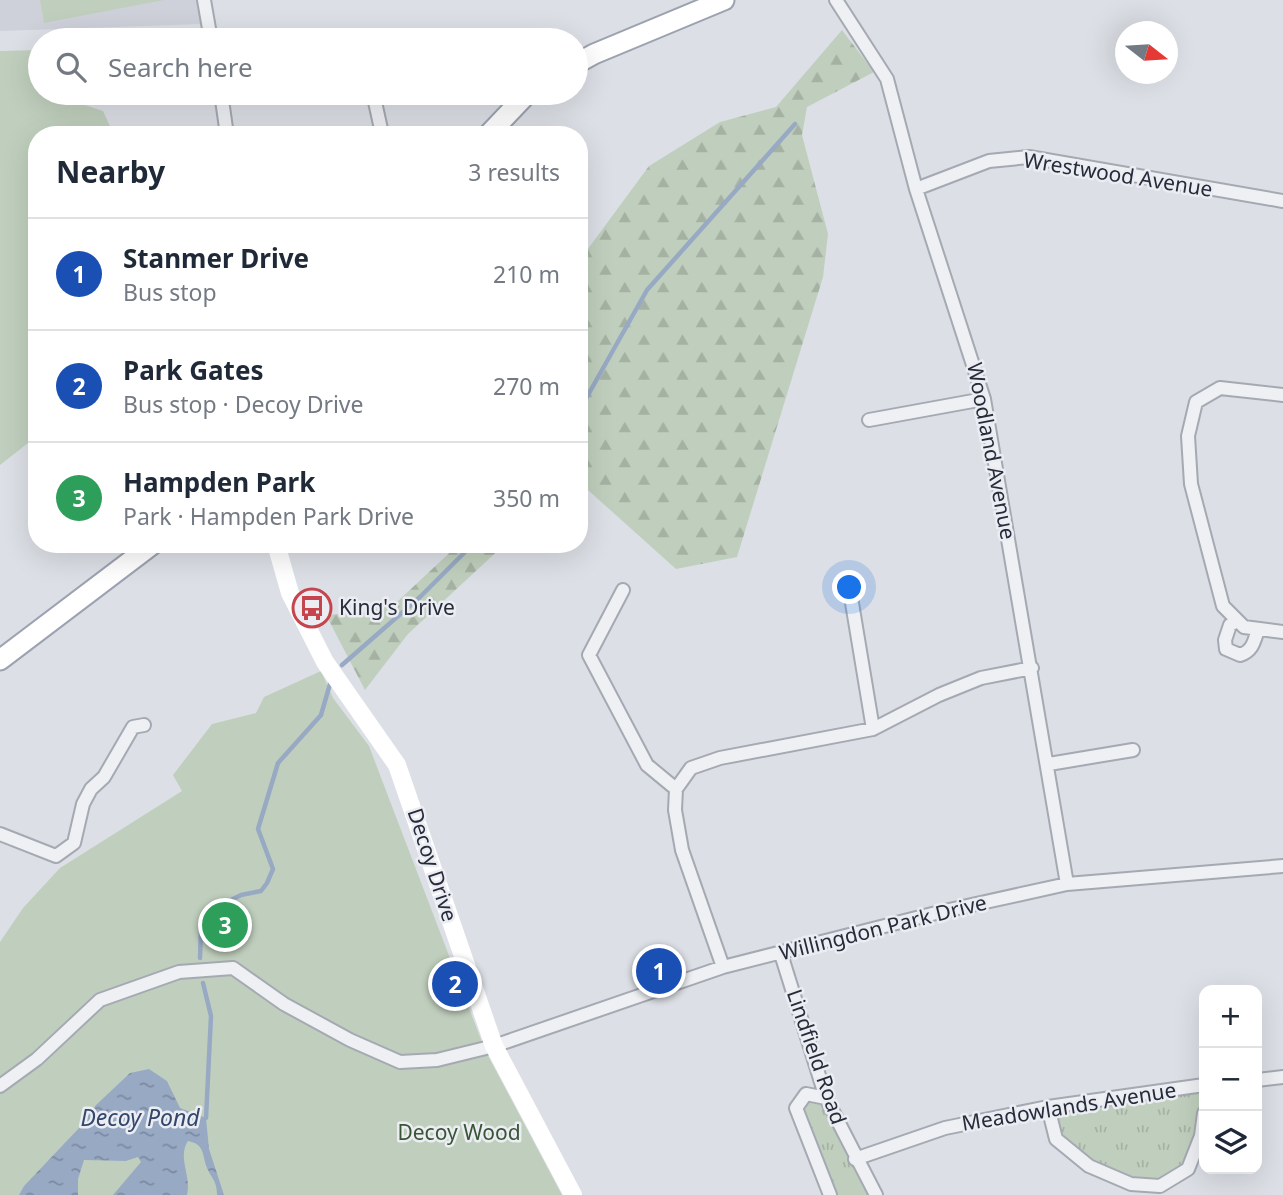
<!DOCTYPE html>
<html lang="en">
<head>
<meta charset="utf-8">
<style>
  body { margin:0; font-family:"Noto Sans",sans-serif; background:#f2f2f3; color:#1f2937 }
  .controls { position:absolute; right:21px; bottom:21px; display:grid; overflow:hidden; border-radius:14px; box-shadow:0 7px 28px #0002 }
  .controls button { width:63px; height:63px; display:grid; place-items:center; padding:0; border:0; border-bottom:2px solid #e0e1e3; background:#fff; color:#1f2937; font:35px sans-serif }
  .compass { position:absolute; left:1115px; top:21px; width:63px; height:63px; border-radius:50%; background:#fff; box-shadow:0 7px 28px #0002; rotate:107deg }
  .you { position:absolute; left:850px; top:588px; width:24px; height:24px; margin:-18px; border:5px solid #fff; border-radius:50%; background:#1a73e8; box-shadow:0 0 0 10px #1a73e833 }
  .badge { display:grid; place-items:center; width:46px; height:46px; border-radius:50%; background:#c6454d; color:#fff; font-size:23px; font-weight:700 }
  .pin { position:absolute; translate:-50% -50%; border:4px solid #fff; box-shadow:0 2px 7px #0006 }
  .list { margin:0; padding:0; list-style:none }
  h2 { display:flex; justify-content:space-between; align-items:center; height:91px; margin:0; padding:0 28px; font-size:30px }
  h2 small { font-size:23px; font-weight:400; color:#747a83 }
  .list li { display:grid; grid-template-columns:46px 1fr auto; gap:21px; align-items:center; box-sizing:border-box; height:112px; padding:0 28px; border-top:2px solid #e0e1e3 }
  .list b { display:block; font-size:26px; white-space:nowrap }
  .list p { margin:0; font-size:23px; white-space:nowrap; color:#747a83 }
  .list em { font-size:23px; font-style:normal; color:#747a83 }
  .icon { flex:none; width:38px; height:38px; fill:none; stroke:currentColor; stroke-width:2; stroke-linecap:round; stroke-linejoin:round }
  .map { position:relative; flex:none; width:1283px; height:1195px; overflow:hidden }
  .search { position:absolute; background:#fff; box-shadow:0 7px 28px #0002; left:28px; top:28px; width:560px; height:77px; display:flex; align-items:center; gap:18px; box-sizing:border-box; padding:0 24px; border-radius:38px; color:#747a83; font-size:26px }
  .panel { position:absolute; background:#fff; box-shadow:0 7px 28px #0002; left:28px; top:126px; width:560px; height:427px; border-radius:28px }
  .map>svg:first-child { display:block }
  .built { fill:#ced1da }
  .grass { fill:url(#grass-tufts) }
  .forest { fill:url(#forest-firs) }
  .green { fill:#c0cfbd }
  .water { fill:url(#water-ripples) }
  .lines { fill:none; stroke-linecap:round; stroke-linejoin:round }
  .stream { stroke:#98a9c4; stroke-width:4.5 }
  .street-casing { stroke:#a5a9b2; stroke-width:16 }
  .primary-casing { stroke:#9ca2b0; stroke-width:23 }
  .street { stroke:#eef0f4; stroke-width:12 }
  .secondary { stroke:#fff; stroke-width:18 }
  .primary { stroke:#fff; stroke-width:19 }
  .labels { text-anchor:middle; stroke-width:5; stroke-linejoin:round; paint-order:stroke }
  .street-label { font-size:21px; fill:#262c3a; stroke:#ebedf3 }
  .poi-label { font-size:21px; fill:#262c3a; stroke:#ebedf3; text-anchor:start }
  .park-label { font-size:21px; fill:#385534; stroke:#ebedf3 }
  .water-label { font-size:23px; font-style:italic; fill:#33476c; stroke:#ebedf3 }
</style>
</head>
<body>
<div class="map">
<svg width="1283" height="1195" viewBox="0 0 1283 1195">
  <defs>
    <pattern id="grass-tufts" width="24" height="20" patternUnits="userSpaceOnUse" patternTransform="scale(1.75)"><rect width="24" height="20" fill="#c0cfbd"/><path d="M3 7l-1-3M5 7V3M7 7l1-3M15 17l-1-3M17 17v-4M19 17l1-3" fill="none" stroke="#a5b2a3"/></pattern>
    <pattern id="forest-firs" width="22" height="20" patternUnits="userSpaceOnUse" patternTransform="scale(1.75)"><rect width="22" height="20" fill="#c0cfbd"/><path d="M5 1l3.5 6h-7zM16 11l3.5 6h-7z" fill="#a5b2a3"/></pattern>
    <pattern id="water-ripples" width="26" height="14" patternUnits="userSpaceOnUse" patternTransform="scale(1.75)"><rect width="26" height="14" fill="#98a9c4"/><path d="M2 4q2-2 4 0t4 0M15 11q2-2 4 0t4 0" fill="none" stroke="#7c8aa0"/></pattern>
  </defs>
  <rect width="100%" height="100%" fill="#dcdfe5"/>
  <path class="built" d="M0 0H197L202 24 0 31Z"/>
  <path class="grass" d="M1204 1085V1113L1188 1169 1160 1186 1089 1166 1056 1139 1048 1107Z
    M806 1094 826 1098 876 1195H830L796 1108Z"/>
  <path class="forest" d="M842 30 874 72 807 107 802 135 828 234 823 277 737 557 676 569 579 482V261L649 166 720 122 776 107Z
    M459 544H505L408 634 365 690 326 615 373 611 398 601Z"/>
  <path class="green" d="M40 0H164L44 23Z
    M40 50V93H57V96L103 111 114 135H37V436L0 465V51Z
    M321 671 333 698 369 746 485 1050 562 1195H0V942L23 908 60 868 182 791 173 775 212 724 256 713 264 697Z"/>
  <path class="water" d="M149 1069 167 1081 180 1108 206 1118 209 1149 224 1195H217C217 1181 212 1179 207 1168 202 1155 205 1144 188 1141 177 1157 192 1177 187 1195H113L141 1162 138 1157 126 1161 84 1160 78 1179V1195H19L24 1186 80 1127 96 1105 130 1073Z"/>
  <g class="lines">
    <path class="stream" d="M579 411 647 290 795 124
      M342 665 420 597 473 544
      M200 958 201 929 213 909 241 895 261 891 267 883 273 869 258 829 278 763 321 715 330 684
      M203 983 211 1016 206 1118"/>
    <defs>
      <path id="street" d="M204 0 211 40
        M836 0 887 79 916 189 984 399 1067 884
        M221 93 227 135
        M373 93 381 129 378 135
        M916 189 989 161 1029 157 1283 201
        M1283 395 1220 388 1196 402 1188 436 1191 484 1223 606 1244 627 1283 632
        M869 420 984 399
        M849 585 873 729
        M623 590 589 655 647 765 676 789
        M1237 621 1230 625 1225 640 1226 649 1240 655C1253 651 1254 641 1258 630
        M1049 764 1133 750
        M0 834 56 856 74 843 83 804 91 789 104 777 133 727 144 725
        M781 954 826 1098 876 1195
        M723 967 682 850 675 810 676 789 691 768 720 758 873 729 939 695 981 678 1032 668
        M1257 1080 1283 1077
        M0 1086 37 1059 100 1000 179 972 233 968 284 1004 350 1040 400 1062 437 1060 494 1046 723 967 940 912 1067 884 1283 866
        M826 1098 806 1094 796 1108 830 1195
        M1048 1107 1056 1139 1089 1166 1131 1184 1160 1186 1188 1169 1201 1136 1204 1113
        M855 1159 945 1128 1048 1107 1204 1085"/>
      <path id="primary" d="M576 64 594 54 724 0
        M488 135 528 93
        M0 660 153 544"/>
    </defs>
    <use href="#street" class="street-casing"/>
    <use href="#primary" class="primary-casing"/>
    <use href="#street" class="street"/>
    <path class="secondary" d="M276 544 290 593 325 662 397 765 494 1046 573 1195"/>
    <use href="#primary" class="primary"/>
  </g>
  <defs>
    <symbol id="bus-ring" viewBox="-11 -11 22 22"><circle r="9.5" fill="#ebedf3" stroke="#c6454d" stroke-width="1.5"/><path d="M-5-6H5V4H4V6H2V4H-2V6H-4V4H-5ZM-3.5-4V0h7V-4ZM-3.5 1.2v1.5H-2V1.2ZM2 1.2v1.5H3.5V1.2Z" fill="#c6454d"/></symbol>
  </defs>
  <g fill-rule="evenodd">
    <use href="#bus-ring" x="290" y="586" width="44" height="44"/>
  </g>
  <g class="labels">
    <g class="street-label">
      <text transform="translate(1118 175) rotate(9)" y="7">Wrestwood Avenue</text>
      <text transform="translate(991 451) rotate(79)" y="7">Woodland Avenue</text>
      <text transform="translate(432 865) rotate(72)" y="7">Decoy Drive</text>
      <text transform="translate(883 928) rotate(-14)" y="7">Willingdon Park Drive</text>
      <text transform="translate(816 1057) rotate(71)" y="7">Lindfield Road</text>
      <text transform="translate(1069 1107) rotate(-9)" y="7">Meadowlands Avenue</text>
    </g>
    <g class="poi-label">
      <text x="339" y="615">King's Drive</text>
    </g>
    <g class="park-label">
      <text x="459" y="1140">Decoy Wood</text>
    </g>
    <g class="water-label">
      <text x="140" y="1126">Decoy Pond</text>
    </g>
  </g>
</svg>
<div class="controls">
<button>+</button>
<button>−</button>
<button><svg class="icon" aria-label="layers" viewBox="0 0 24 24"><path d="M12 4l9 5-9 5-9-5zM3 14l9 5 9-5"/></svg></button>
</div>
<svg class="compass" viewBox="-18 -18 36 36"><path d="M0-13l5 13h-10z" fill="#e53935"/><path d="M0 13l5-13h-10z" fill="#747a83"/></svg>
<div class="you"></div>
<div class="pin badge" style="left:659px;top:971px;background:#1a4fb4">1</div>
<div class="pin badge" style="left:455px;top:984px;background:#1a4fb4">2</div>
<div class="pin badge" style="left:225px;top:925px;background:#2e9e5b">3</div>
<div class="search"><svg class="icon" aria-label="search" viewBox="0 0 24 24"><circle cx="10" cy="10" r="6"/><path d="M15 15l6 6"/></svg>Search here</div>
<section class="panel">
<h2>Nearby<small>3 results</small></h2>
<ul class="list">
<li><span class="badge" style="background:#1a4fb4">1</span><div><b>Stanmer Drive</b><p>Bus stop</p></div><em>210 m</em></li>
<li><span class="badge" style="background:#1a4fb4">2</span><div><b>Park Gates</b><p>Bus stop · Decoy Drive</p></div><em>270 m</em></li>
<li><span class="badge" style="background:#2e9e5b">3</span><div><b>Hampden Park</b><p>Park · Hampden Park Drive</p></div><em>350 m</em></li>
</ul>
</section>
</div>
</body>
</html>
